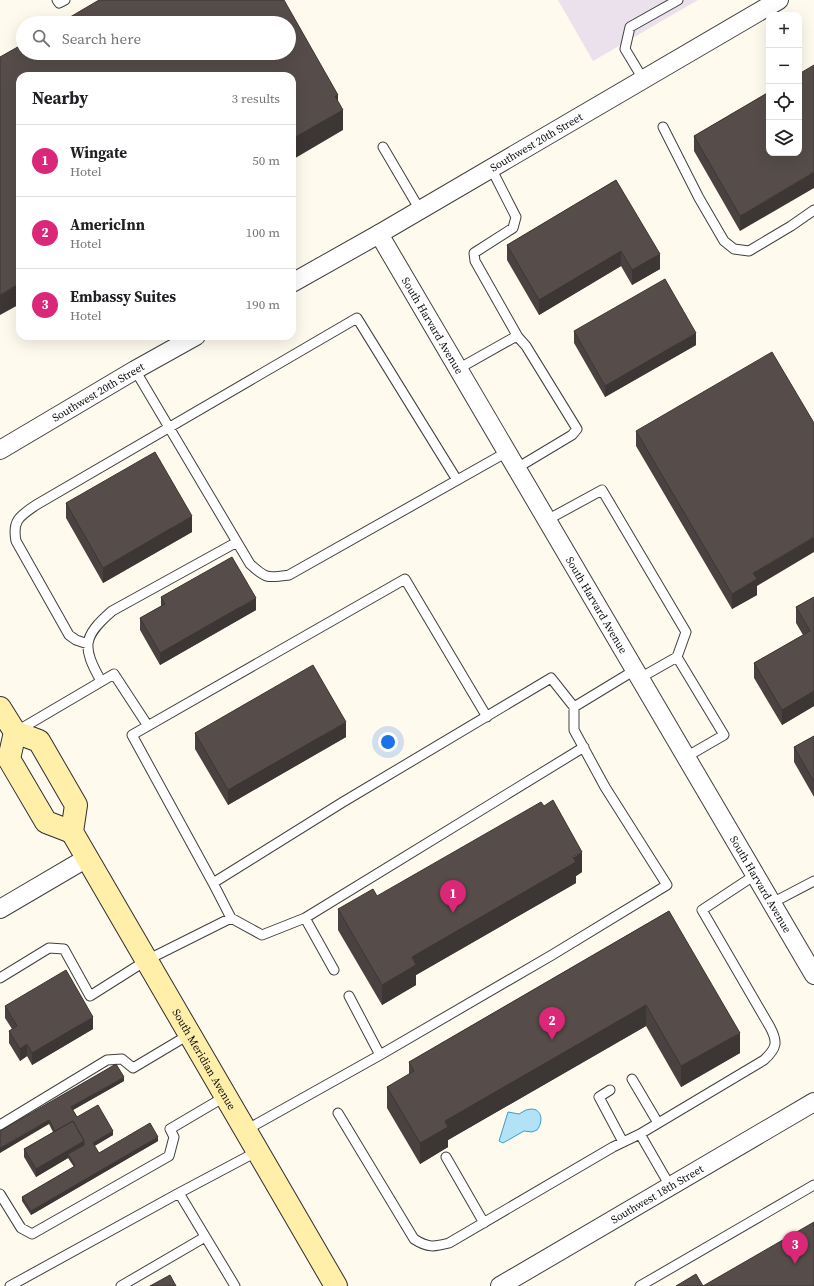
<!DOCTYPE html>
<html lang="en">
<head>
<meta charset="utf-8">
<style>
  body { margin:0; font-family:"Source Serif 4",serif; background:#f6f6f6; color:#202124 }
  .controls { position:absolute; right:12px; top:12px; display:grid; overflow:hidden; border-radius:8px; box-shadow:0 4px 16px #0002 }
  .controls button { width:36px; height:36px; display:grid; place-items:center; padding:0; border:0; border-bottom:1px solid #e0e0e0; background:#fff; color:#202124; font:20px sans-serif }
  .you { position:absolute; left:388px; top:742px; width:14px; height:14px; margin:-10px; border:3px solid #fff; border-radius:50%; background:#1a73e8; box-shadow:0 0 0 6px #1a73e833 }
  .badge { display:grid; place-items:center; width:26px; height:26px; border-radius:50%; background:#db2777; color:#fff; font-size:13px; font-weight:700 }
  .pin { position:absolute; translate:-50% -33px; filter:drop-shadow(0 1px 2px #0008) }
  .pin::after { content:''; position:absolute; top:21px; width:14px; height:12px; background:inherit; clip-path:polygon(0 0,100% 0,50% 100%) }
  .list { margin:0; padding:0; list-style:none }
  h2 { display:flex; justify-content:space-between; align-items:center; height:52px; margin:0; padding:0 16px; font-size:17px }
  h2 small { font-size:13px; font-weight:400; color:#757577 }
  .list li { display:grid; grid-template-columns:26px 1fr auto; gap:12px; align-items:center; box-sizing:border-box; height:72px; padding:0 16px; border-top:1px solid #e0e0e0 }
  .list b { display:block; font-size:15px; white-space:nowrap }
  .list p { margin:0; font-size:13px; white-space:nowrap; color:#757577 }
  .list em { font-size:13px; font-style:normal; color:#757577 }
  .icon { flex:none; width:22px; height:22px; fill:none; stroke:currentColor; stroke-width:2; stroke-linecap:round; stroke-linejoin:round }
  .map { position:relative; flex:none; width:814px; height:1286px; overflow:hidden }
  .search { position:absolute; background:#fff; box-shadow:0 4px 16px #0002; left:16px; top:16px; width:280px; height:44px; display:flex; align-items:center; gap:10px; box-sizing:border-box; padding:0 14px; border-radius:22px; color:#757577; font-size:15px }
  .panel { position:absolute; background:#fff; box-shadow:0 4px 16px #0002; left:16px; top:72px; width:280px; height:268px; border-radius:12px }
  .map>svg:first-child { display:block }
  .industrial { fill:#eae1ec }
  .water { fill:#b2e2f6; stroke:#399ece }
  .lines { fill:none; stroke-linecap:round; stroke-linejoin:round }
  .service-casing { stroke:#404040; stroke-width:11 }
  .minor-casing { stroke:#404040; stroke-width:20 }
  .secondary-casing { stroke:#2f2f2f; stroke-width:24 }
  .service { stroke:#fff; stroke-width:9 }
  .minor { stroke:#fff; stroke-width:18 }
  .secondary { stroke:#ffefa9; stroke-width:22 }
  .wall { fill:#4a4240 }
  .shaded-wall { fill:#3c3634 }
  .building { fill:#564d4a; stroke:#3c3634 }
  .labels { text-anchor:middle; stroke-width:4; stroke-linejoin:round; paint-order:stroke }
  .street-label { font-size:11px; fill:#0d0d0d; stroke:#fff }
</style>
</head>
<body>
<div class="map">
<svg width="814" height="1286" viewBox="0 0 814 1286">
  <rect width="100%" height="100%" fill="#fffaee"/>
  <path class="industrial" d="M558 0H698L593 61Z"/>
  <path class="water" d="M531 1109C543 1109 543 1123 537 1130L532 1132 524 1131 503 1143 499 1141 508 1112 519 1114 526 1110Z"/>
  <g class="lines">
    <defs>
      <path id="service" d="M57 0 59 3 65 0
        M643 79 625 49 630 27 678 0
        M663 127 699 198 724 241 734 249 749 251 791 226 814 210
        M383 147 420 210
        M491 168 516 217 513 228 474 253 475 261 518 337
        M458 369 513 338 518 337 526 346 577 429 572 435 517 468
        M135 370 250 564C266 579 268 578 289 575L507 452
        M547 520 602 490 686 632 677 657
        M88 644 76 640 69 635 16 541C12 520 20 516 36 505L357 318 457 480
        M640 678 677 657 724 735 686 757
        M101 681C82 647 82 637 112 611L237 542
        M17 731 114 674 148 726
        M213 883 132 735 405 579 487 717
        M772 903 814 881
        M231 918 213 883 343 802 551 678 574 707
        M305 918 584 747
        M0 978 49 948 64 949 90 996 147 960 231 918 262 935 305 918 334 970
        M349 996 380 1055 552 955 667 885 605 787 574 730V707L635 670
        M632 1079 658 1123
        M610 1090 599 1097 623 1142
        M338 1113 414 1239C428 1248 434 1247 449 1243L613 1147 640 1134
        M0 1125 107 1060 122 1059 133 1068 190 1034
        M246 1130 380 1055
        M446 1157 484 1223
        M670 1186 640 1134 764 1060C777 1048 778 1042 770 1027L702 910 755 875
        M0 1194 21 1228 32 1234 169 1156 174 1137 170 1129 226 1096
        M10 1286 179 1193
        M121 1286 205 1237
        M235 1286 179 1193 258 1151
        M640 1286 814 1185"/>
      <g id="minor">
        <path id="s1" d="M379 234 814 975"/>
        <path id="s2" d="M292 283 379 234 779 0"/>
        <path id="s3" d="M0 450 135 370 196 336"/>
        <path d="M0 909 87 858"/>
        <path id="s4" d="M500 1286 814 1102"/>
      </g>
      <g id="secondary">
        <path id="s5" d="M0 708 15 732 39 741 76 805 72 832 336 1286"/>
        <path d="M15 732 9 759 46 822 72 832"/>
      </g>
    </defs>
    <use href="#service" class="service-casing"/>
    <use href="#minor" class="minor-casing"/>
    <use href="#secondary" class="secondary-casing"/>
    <use href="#service" class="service"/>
    <use href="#minor" class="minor"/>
    <use href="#secondary" class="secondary"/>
  </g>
  <path class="wall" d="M769 92 740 231 694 151V136Z
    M616 180 660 269 632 285 621 266 539 315 507 260V245Z
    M574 331 696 345 605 397 574 343Z
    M636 431 757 586V595L732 609 636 446Z
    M66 503 192 532 103 583 66 518Z
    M161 597 256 610 160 665 140 630V618L161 606Z
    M814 597V706L782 725 754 678V663L803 635 796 623V607Z
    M195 733 346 737 228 805 195 749Z
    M814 736V797L794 762V747Z
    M582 872 576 876V883L416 975V985L382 1005 338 930V909L377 896Z
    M669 911 740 1053 681 1087 646 1026 448 1140V1147L420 1164 387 1108V1087L409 1075V1062Z
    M5 1006 93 1029 32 1065 27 1056 20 1061 9 1043V1031L12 1029 5 1018Z
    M124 1081 73 1110 77 1117 113 1135 94 1146 99 1153 158 1141 31 1215 22 1201V1197L74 1167 68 1158 36 1177 24 1157V1149L53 1132 49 1124 0 1131Z"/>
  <path class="shaded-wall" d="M338 95V112L343 110V130L292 160V139L335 96Z
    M814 172V188L740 231V216Z
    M621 251V266L539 315V300Z
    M660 254V269L632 285V270Z
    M20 283V304L0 315V295Z
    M696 333V345L605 397V386Z
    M192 516V532L103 583V568Z
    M814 537V552L757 586V595L732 609V594L753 573Z
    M256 598V610L160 665V653Z
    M814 691V706L782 725V710Z
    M346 722V737L228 805V790Z
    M582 852V872L576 876V883L416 975V985L382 1005V985L412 957Z
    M646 1005V1026L448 1140V1147L420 1164V1143L445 1121Z
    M93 1017V1029L32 1065V1053Z
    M740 1033V1053L681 1087V1066Z
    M27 1044V1056L20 1061V1049Z
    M124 1077V1081L71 1111V1107Z
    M49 1120V1124L0 1153V1148Z
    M113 1131V1135L93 1147V1143Z
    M158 1137V1141L31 1215V1211Z
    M84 1141V1149L68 1154V1158L36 1177V1169Z"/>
  <path class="building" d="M99 0H284L338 95 335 96 343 110 292 139V76H20V283L0 295V57L23 44V53H289V23H60Z
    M814 65V172L740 216 694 136 769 92V153H799V74Z
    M616 180 660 254 632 270 621 251 539 300 507 245Z
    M665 279 696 333 605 386 574 331Z
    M772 352 814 423V537L753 573 757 579 732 594 636 431Z
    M155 452 192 516 103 568 66 503Z
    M232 557 256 598 160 653 140 618 165 604 161 597Z
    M814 597V691L782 710 754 663 810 631 796 607Z
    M313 665 346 722 228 790 195 733Z
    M814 736V782L794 747Z
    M553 800 582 852 573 857 576 862 412 957 416 965 382 985 338 909 373 889 377 896 541 802 544 806Z
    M669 911 740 1033 681 1066 646 1005 445 1121 448 1127 420 1143 387 1087 414 1071 409 1062Z
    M66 970 93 1017 32 1053 27 1044 20 1049 9 1031 17 1026 5 1006Z
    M116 1064 124 1077 71 1107 77 1117 98 1105 113 1131 93 1143 99 1153 150 1123 158 1137 31 1211 22 1197 75 1166 68 1154 84 1145V1141L73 1121 55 1131 49 1120 0 1148V1131Z
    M73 1121 84 1141 36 1169 24 1149Z
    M814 1222V1286H703Z
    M696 1274 703 1286H676Z
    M170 1275 176 1286H150Z"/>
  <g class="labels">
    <g class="street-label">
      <text dy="4" stroke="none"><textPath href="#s2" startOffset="282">Southwest 20th Street</textPath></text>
      <text dy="4" stroke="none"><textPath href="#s1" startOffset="106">South Harvard Avenue</textPath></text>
      <text dy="4" stroke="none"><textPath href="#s3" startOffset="114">Southwest 20th Street</textPath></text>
      <text dy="4" stroke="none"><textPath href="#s1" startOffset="430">South Harvard Avenue</textPath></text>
      <text dy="4" stroke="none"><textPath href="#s1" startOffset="754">South Harvard Avenue</textPath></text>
      <text dy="4" stroke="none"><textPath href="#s5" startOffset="418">South Meridian Avenue</textPath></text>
      <text dy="4" stroke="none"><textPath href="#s4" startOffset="182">Southwest 18th Street</textPath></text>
    </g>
  </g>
</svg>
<div class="controls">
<button>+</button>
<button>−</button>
<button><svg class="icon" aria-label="locate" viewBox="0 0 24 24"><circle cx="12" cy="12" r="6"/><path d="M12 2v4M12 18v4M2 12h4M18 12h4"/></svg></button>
<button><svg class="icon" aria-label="layers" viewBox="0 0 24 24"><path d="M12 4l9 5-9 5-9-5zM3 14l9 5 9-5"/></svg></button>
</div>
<div class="you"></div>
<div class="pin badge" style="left:453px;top:913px">1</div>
<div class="pin badge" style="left:552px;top:1040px">2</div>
<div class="pin badge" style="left:795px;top:1264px">3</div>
<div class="search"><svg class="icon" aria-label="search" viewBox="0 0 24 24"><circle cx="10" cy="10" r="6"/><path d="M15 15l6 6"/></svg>Search here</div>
<section class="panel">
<h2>Nearby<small>3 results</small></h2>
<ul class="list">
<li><span class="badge">1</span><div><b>Wingate</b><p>Hotel</p></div><em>50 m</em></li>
<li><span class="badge">2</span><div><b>AmericInn</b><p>Hotel</p></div><em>100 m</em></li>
<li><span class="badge">3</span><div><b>Embassy Suites</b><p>Hotel</p></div><em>190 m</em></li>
</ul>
</section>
</div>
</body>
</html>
